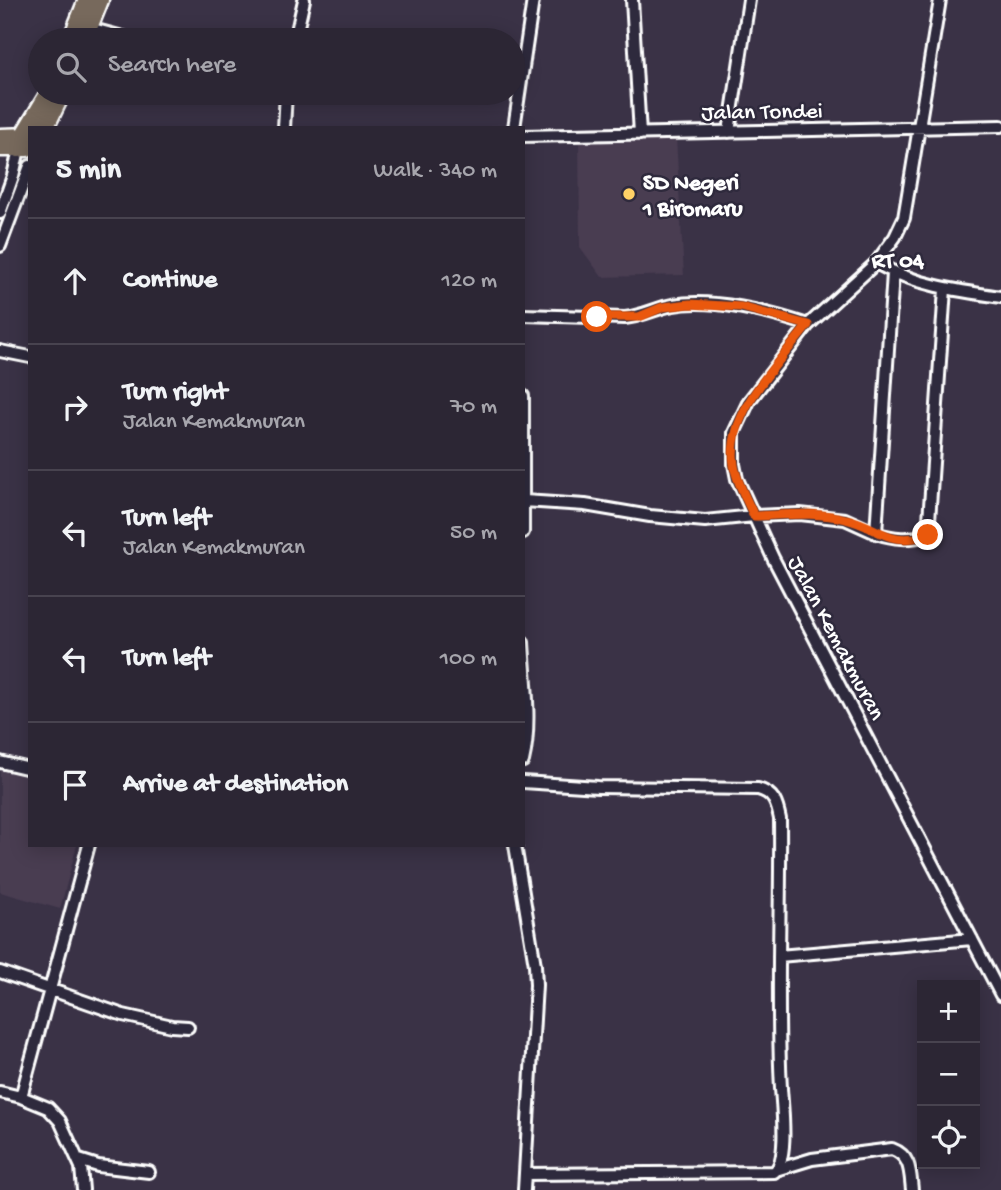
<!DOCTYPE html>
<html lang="en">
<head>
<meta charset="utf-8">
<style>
  body { margin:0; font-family:"Gochi Hand",sans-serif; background:#383240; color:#f1f3f6 }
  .controls { position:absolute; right:21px; bottom:21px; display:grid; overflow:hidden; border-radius:0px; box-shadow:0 4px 18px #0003 }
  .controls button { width:63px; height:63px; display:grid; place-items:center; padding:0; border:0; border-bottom:2px solid #48434f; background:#2c2634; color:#f1f3f6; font:35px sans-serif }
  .stop { position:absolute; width:21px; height:21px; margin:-16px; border:5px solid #ea580c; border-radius:50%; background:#fff }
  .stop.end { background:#ea580c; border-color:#fff; box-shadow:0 2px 7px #0008 }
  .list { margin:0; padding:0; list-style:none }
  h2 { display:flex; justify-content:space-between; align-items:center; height:91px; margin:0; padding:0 28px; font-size:30px }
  h2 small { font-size:23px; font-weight:400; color:#a6a5ac }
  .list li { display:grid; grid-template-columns:46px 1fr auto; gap:21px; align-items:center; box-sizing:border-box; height:126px; padding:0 28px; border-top:2px solid #48434f }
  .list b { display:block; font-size:26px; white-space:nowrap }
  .list p { margin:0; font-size:23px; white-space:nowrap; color:#a6a5ac }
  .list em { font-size:23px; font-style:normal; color:#a6a5ac }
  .icon { flex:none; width:38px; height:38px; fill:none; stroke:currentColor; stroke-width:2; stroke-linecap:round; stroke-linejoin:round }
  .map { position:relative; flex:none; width:1001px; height:1190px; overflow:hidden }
  .search { position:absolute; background:#2c2634; box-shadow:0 4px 18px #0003; left:28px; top:28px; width:497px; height:77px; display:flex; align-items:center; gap:18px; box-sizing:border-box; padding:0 24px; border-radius:38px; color:#a6a5ac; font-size:26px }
  .panel { position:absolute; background:#2c2634; box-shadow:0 4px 18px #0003; left:28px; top:126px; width:497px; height:721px; border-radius:0px }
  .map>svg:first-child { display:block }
  .built { fill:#483c51 }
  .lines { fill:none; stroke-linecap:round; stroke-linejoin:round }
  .minor-casing { stroke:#fff; stroke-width:16 }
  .primary-casing { stroke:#fff; stroke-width:21 }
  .minor { stroke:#2f2a3d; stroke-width:10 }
  .primary { stroke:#77695c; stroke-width:16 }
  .route { stroke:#ea580c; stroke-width:9 }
  .poi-dot { fill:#ffd166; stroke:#2f2a3d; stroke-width:2.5 }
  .labels { text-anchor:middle; stroke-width:5; stroke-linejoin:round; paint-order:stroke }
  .street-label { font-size:23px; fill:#fff; stroke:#2f2a3d }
  .poi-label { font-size:23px; font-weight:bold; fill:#fff; stroke:#2f2a3d; text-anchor:start }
  .neighbourhood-label { font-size:24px; font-weight:bold; fill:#fff; stroke:#2f2a3d }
</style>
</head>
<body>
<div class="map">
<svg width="1001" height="1190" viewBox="0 0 1001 1190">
  <rect width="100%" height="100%" fill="#3a3246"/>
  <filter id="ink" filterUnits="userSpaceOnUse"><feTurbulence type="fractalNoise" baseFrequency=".0143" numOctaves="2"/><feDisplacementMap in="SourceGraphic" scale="14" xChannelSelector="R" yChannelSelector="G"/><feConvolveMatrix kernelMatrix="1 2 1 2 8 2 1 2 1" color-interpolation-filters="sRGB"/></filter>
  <g filter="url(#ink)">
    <path class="built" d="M676 137 684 275 602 277 580 247 579 141Z
      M0 766 30 775V845H77L60 909 0 892Z"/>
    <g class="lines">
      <defs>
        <path id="minor" d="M632 0 640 134
          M940 0 904 218 895 237 876 263 808 325 749 401 734 433V464L737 479 773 558 1001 995
          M89 28 134 40
          M295 40 304 0
          M284 128 286 93
          M514 128 533 0
          M729 132 749 0
          M523 136 1001 126
          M0 213 13 176 19 149
          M0 246 30 166
          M876 263C914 285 958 291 1001 297
          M523 315 625 318C643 316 656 308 673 305 713 298 769 312 808 325
          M0 351 30 357
          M523 396V532
          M524 501 585 505 650 516 705 521 754 516 800 514 845 519 876 533 893 273
          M876 533C894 539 909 540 928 535L945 289
          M523 642C525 681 532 723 523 761
          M0 762 30 769
          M523 782 598 787 758 789C774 793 777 804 780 819 781 909 776 999 781 1088 782 1106 789 1161 774 1172L525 1174
          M515 845 535 965 536 985 524 1190
          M779 956 972 939
          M0 972 123 1015 172 1026 188 1027
          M0 1092 21 1097 89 845
          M21 1097 48 1108 60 1121 81 1167 83 1190
          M79 1160 98 1166 149 1172
          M779 1169 812 1159 892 1149C911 1156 910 1172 912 1190"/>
        <path id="primary" d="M71 40 87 0
          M84 40 100 0
          M45 128 62 93
          M0 137 30 136
          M0 148H27
          M19 149 23 136 49 93"/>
      </defs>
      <use href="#minor" class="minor-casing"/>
      <use href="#primary" class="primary-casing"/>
      <use href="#minor" class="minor"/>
      <use href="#primary" class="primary"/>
    </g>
  </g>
  <g class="lines" filter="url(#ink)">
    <path class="route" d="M597 317H639L663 307 690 304 741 307 808 325C778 364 726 412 734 465 737 483 747 500 754 516 784 515 817 511 846 519 881 527 886 547 928 535"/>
  </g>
  <circle class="poi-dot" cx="629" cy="194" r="7"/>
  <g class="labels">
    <g class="street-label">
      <text transform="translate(762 110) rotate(-1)" y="8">Jalan Tondei</text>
      <text transform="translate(838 637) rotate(62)" y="8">Jalan Kemakmuran</text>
    </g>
    <g class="poi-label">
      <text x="643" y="189">SD Negeri<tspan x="643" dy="26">1 Biromaru</tspan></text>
    </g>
    <g class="neighbourhood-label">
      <text x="898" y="267">RT 04</text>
    </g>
  </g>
</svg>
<div class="controls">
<button>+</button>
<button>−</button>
<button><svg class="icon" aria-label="locate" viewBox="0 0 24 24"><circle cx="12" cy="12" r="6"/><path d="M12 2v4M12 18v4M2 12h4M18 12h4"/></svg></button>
</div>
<div class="stop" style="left:597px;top:317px"></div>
<div class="stop end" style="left:928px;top:535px"></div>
<div class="search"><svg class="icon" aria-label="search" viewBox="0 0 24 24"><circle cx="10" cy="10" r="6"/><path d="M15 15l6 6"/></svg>Search here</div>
<section class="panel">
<h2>5 min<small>Walk · 340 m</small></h2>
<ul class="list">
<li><svg class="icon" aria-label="ahead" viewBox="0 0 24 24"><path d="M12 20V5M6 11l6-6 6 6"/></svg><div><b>Continue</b></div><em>120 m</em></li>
<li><svg class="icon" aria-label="right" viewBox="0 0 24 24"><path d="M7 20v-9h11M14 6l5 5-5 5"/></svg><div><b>Turn right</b><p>Jalan Kemakmuran</p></div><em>70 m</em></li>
<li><svg class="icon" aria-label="left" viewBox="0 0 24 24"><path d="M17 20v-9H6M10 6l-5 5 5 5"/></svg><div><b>Turn left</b><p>Jalan Kemakmuran</p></div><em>50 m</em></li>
<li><svg class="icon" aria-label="left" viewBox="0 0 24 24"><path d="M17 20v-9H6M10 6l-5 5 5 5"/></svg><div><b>Turn left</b></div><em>100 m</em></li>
<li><svg class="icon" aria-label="arrive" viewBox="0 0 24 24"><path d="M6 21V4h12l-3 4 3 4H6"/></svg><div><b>Arrive at destination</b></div></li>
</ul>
</section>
</div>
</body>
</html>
